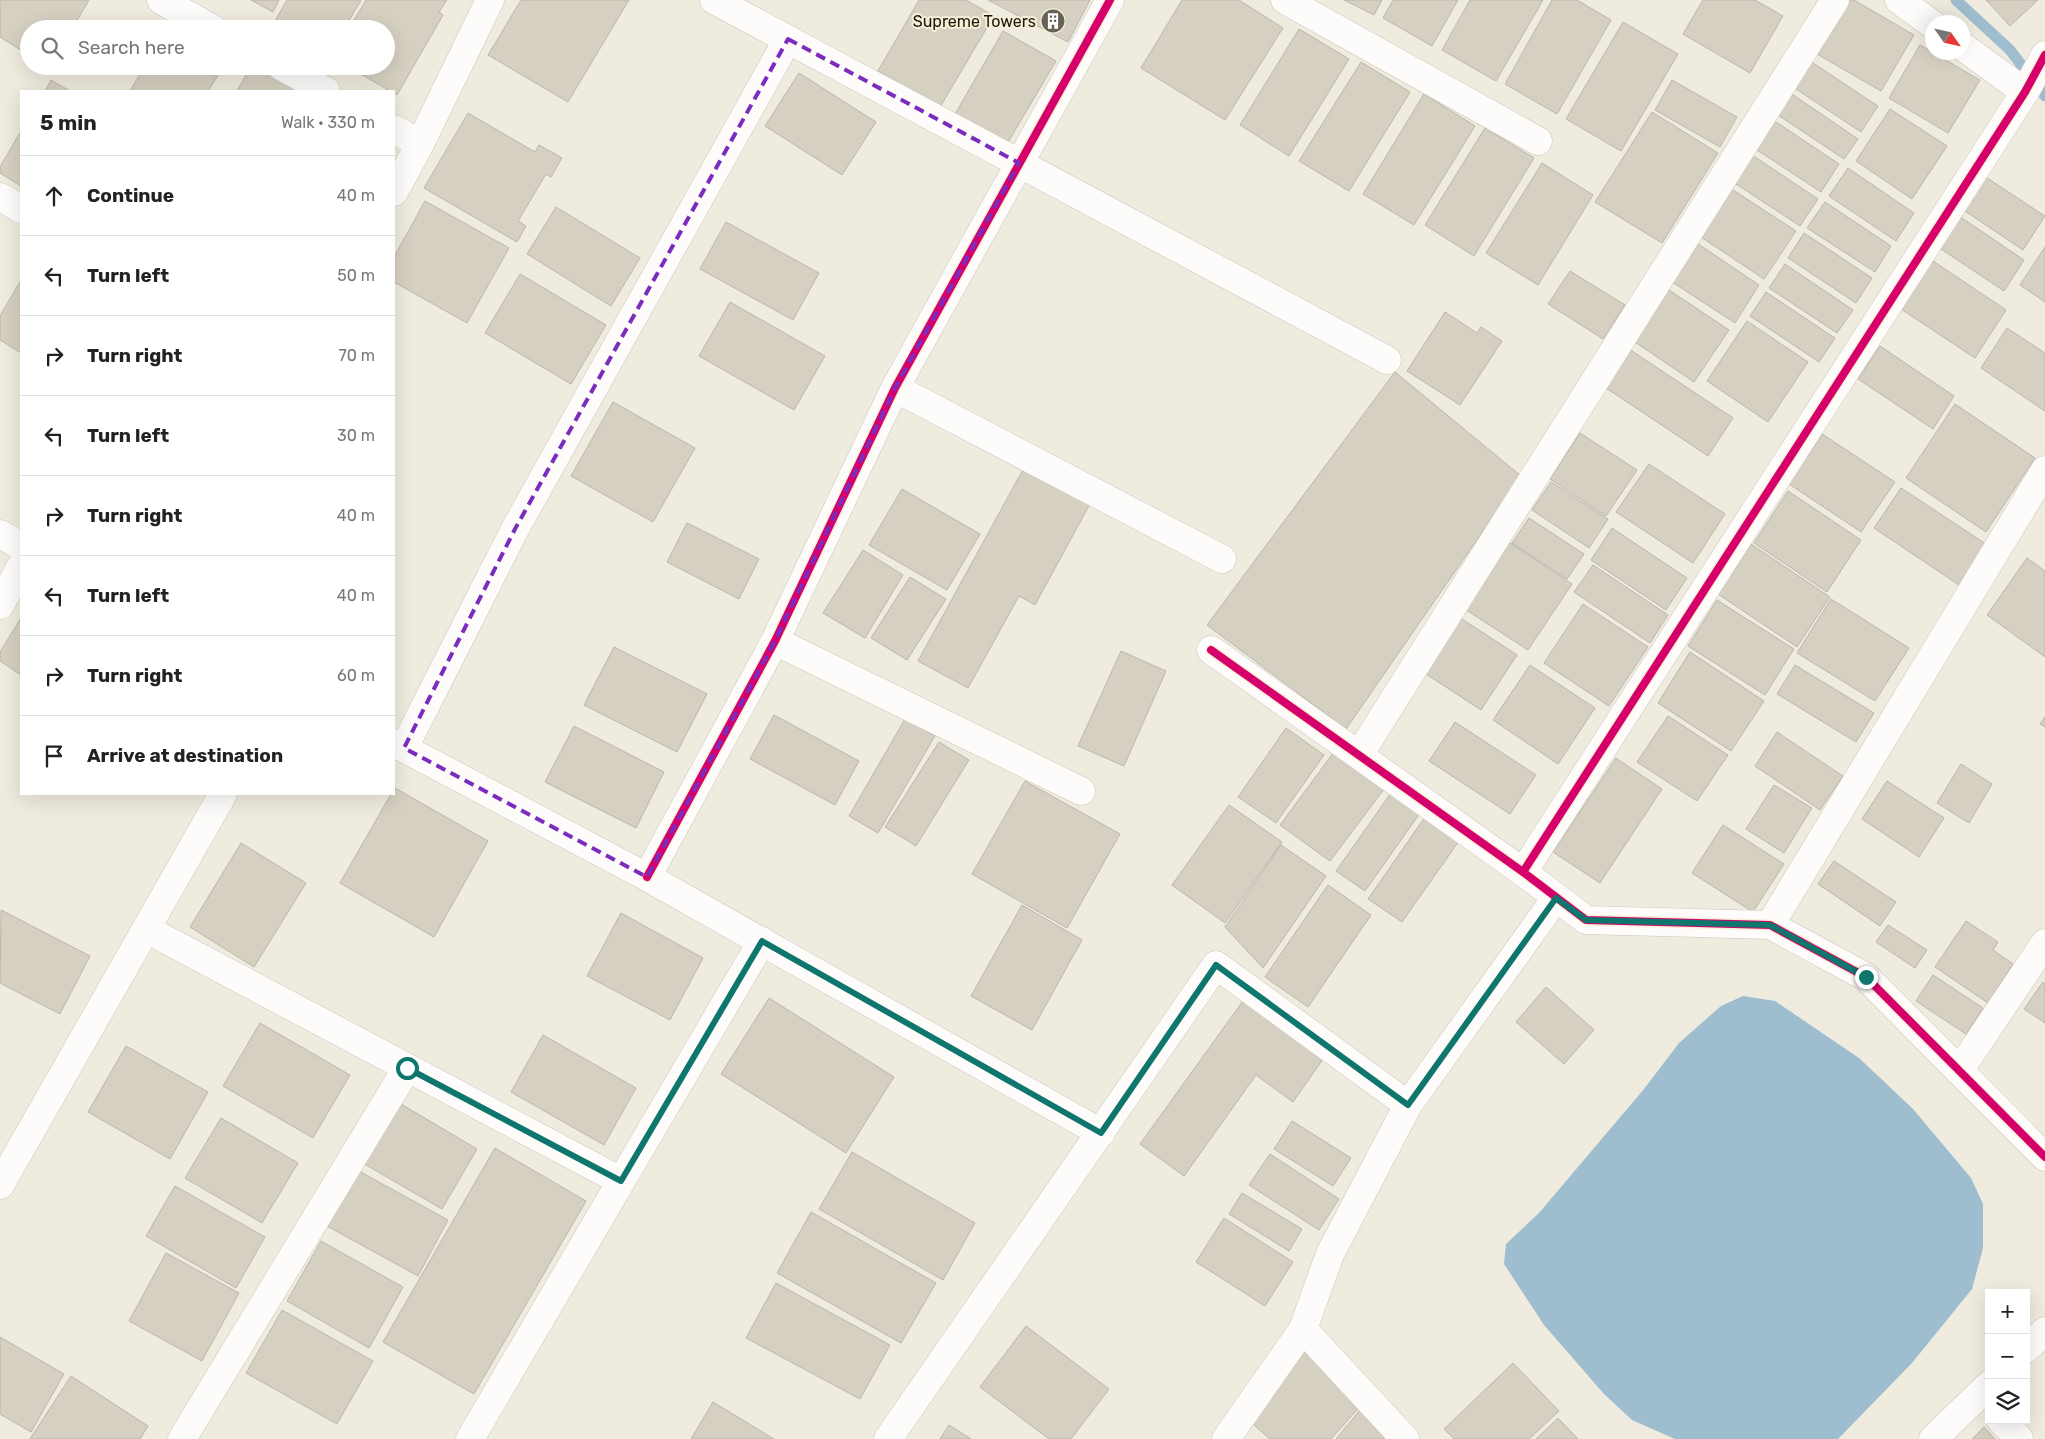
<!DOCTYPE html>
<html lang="en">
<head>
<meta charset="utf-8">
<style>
  body { margin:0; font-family:Rubik,sans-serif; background:#f2f2f2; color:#222 }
  .controls { position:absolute; right:15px; bottom:15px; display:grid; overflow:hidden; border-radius:0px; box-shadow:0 5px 20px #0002 }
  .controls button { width:45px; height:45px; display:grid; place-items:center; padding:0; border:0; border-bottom:1px solid #e0e0e0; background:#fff; color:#222; font:25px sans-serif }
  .compass { position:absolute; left:1925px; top:15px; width:45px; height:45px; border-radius:50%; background:#fff; box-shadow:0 5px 20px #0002; rotate:124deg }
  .stop { position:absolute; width:15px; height:15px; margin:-11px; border:4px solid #0f766e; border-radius:50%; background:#fff }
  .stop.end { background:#0f766e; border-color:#fff; box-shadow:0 1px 5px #0008 }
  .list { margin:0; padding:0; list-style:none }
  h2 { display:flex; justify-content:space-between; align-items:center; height:65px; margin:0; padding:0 20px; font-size:21px }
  h2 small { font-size:16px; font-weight:400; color:#767676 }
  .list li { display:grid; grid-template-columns:32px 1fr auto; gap:15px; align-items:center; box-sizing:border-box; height:80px; padding:0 20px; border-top:1px solid #e0e0e0 }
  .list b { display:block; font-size:19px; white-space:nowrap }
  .list em { font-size:16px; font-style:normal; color:#767676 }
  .icon { flex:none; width:28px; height:28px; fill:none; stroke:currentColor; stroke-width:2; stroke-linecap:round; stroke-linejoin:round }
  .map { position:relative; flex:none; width:2045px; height:1439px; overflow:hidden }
  .search { position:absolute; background:#fff; box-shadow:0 5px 20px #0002; left:20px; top:20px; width:375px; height:55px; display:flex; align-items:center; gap:12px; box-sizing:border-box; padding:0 18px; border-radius:28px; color:#767676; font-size:19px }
  .panel { position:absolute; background:#fff; box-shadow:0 5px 20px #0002; left:20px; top:90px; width:375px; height:705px; border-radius:0px }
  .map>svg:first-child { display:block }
  .water { fill:#9ebdcf }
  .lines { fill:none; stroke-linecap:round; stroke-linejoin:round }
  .stream { stroke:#9ebdcf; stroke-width:11 }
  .building { fill:#d5d0c1; stroke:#bab6ac }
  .street-casing { stroke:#cac7bc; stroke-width:29 }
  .street { stroke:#fdfcfa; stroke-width:28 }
  .cycleway-casing { stroke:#f7efd6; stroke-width:11 }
  .cycleway { stroke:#d6006c; stroke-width:8 }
  .route { stroke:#0f766e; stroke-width:6 }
  .marked { fill:none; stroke:#7b2cbf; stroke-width:4; stroke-dasharray:10 6; stroke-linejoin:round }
  .labels { text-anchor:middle; stroke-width:4; stroke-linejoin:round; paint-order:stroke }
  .poi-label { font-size:16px; fill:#1a170e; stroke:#f7efd6; text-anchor:end }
</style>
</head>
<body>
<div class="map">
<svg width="2045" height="1439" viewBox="0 0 2045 1439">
  <rect width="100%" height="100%" fill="#efebde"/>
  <path class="water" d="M1743 996 1775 1001 1859 1058 1913 1109 1971 1178 1983 1204V1248L1972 1289 1912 1363 1838 1439H1675L1632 1420 1604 1394 1544 1325 1504 1264 1506 1244 1539 1213 1644 1089 1679 1043 1721 1006Z"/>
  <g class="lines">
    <path class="stream" d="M1956 0 2010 50 2045 96"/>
  </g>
  <path class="building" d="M0 0H89L72 29H29V55L0 37Z
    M251 0H279L273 12Z
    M287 0H361L344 29H293L276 19Z
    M366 0H447L439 12 443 15 397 95 347 66H386V29H349Z
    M521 0H629L568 102 488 55Z
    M919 0H966L994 16 940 107 878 71Z
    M988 0H1090L1068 42Z
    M1182 0H1239L1283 28 1225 120 1141 68Z
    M1344 0H1382L1374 15Z
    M1393 0H1458L1432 46 1383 18Z
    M1470 0H1543L1496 81 1442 50Z
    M1552 0H1577L1611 20 1557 114 1505 84Z
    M1703 0H1755L1783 16 1750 73 1683 34Z
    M1848 0H1854L1914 35 1881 91 1817 54Z
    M1986 0H2038L2010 26Z
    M174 20 189 29H168Z
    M1623 22 1678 54 1621 151 1566 119Z
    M1299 29 1349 59 1289 156 1240 125Z
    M1003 31 1056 61 1007 144 955 114Z
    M1920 45 1980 80 1948 133 1889 98Z
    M1804 57 1878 106 1861 132 1787 83Z
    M1361 62 1410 92 1349 191 1299 161Z
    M145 66H224L208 91H130Z
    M251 66H265L307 91H237Z
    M799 73 876 122 842 175 765 126Z
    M51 80 70 91H45Z
    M1672 80 1737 117 1720 147 1655 110Z
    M1786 90 1858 139 1844 159 1772 111Z
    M1424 94 1475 126 1414 225 1363 194Z
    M1890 109 1947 146 1912 199 1856 161Z
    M1652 112 1718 153 1662 243 1595 202Z
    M468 113 535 152 539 145 562 158 551 177 546 174 518 221 526 226 517 242 424 188Z
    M1770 118 1839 164 1821 192 1751 146Z
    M1485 128 1534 158 1474 256 1425 225Z
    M21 131V186L0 173V167Z
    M1749 153 1818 199 1800 226 1730 180Z
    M1542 163 1593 195 1538 285 1486 253Z
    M1848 168 1914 213 1896 241 1829 196Z
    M1981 174 2045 216 2023 250 1959 207Z
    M1730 188 1796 231 1764 279 1698 235Z
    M425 201 509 248 467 323 394 282V257Z
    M1825 202 1891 246 1875 272 1807 228Z
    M556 207 640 258 611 306 527 254Z
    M1959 216 2024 260 2004 291 1938 247Z
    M726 222 819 273 793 320 700 269Z
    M1804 233 1872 278 1856 303 1788 258Z
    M1688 237 1759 285 1735 323 1663 276Z
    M2045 247V302L2020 285Z
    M1930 259 2006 310 1975 358 1898 307Z
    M1785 264 1853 310 1837 333 1769 288Z
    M1570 271 1625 305 1603 339 1548 304Z
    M520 274 606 325 571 384 485 333Z
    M21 280V353L0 340V316Z
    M1669 290 1729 330 1694 382 1635 342Z
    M1766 292 1835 338 1819 362 1750 316Z
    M730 302 825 356 794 410 699 356Z
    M1445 312 1477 333 1481 327 1502 341 1460 405 1407 371Z
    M1747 321 1808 362 1768 422 1707 381Z
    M2007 328 2045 353V411L1981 368Z
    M1880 346 1954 396 1933 429 1858 379Z
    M1626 347 1733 418 1708 456 1600 384Z
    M1395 372 1521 476 1346 729 1207 625Z
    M613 402 695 448 653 522 571 476Z
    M1955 404 2035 458 1986 532 1906 478Z
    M1580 433 1637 470 1606 516 1550 479Z
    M1822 434 1895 482 1861 532 1789 484Z
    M1649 464 1725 514 1693 563 1616 512Z
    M1025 466 1091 502 1035 605 1019 596 968 688 918 661Z
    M1551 482 1608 519 1589 548 1532 510Z
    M1901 488 1986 544 1959 585 1874 528Z
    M902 489 980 534 947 590 869 545Z
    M1788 491 1861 540 1827 592 1754 543Z
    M1529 518 1584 554 1567 579 1512 543Z
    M687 523 759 559 739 599 667 562Z
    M1612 528 1687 578 1666 610 1591 560Z
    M1501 537 1572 584 1528 650 1457 604Z
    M1751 544 1830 597 1797 647 1718 594Z
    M863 550 903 575 865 638 823 613Z
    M2027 558 2045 571V657L1987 615Z
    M1593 565 1668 615 1650 643 1574 592Z
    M910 577 946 599 907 660 871 638Z
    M1831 599 1909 648 1875 701 1797 653Z
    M1717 600 1794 649 1765 695 1688 646Z
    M1583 604 1648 647 1609 706 1544 663Z
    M1456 615 1517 655 1481 710 1420 670Z
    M21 618V675L0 661V652Z
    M614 647 707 694 677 752 584 705Z
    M1121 651 1166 671 1124 766 1078 746Z
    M1690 652 1764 701 1731 751 1658 703Z
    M1530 665 1595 708 1558 764 1493 720Z
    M1795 665 1874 713 1856 742 1777 694Z
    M774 715 859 761 835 805 750 759Z
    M1668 716 1728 755 1697 801 1637 762Z
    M2045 717V727L2040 724Z
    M905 719 935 736 878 833 849 816Z
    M1455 722 1536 775 1510 814 1429 761Z
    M574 726 664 772 636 828 545 782Z
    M1286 728 1324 755 1276 823 1238 797Z
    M1777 732 1843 776 1820 810 1755 766Z
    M939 742 969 760 916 846 885 827Z
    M1334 752 1384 789 1330 861 1280 825Z
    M1616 758 1662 789 1600 883 1553 852Z
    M1961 764 1992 784 1969 823 1937 803Z
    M1025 781 1120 834 1067 928 972 874Z
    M1887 781 1944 818 1919 857 1862 819Z
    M1774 785 1812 808 1784 853 1746 829Z
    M395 788 488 841 434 937 340 883 391 794H394Z
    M1391 793 1420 813 1365 891 1336 871Z
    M1229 805 1282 842 1225 923 1172 885Z
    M1425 817 1459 841 1402 922 1368 899Z
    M1723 825 1784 864 1753 912 1692 873Z
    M241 843 306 883 254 967 190 927Z
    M1281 845 1326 876 1263 968 1225 927Z
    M1834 861 1896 902 1880 926 1818 884Z
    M1328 885 1371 915 1308 1007 1265 977Z
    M1022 905 1082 940 1032 1030 971 996Z
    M1 910 90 956 60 1014 0 983Z
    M621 913 703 958 670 1020 587 976Z
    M1966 921 1998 942 1993 950 2013 964 1988 1003 1935 967Z
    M1888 925 1927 950 1915 968 1876 942Z
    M1933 975 1983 1008 1966 1034 1916 1001Z
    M2043 982 2045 984V1023L2024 1009Z
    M1546 987 1594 1030 1564 1064 1516 1022Z
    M769 998 894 1077 846 1153 721 1074Z
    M1243 1001 1323 1059 1293 1102 1256 1075 1184 1176 1140 1144Z
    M260 1023 350 1075 313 1138 223 1086Z
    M543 1035 636 1088 604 1145 511 1092Z
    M126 1046 208 1092 170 1159 88 1112Z
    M396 1101 477 1149 442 1209 361 1162Z
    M221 1118 298 1163 262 1223 185 1178Z
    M1292 1121 1351 1158 1333 1186 1274 1149Z
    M495 1148 586 1201 474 1394 383 1342Z
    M852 1152 975 1223 943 1280 819 1209Z
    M1270 1154 1339 1199 1319 1230 1249 1185Z
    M357 1170 448 1220 418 1276 327 1226Z
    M175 1186 265 1237 236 1288 146 1236Z
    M1242 1193 1302 1229 1289 1251 1229 1214Z
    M811 1212 936 1283 901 1343 777 1273Z
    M1224 1218 1293 1262 1265 1306 1196 1262Z
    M321 1241 403 1287 369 1348 287 1301Z
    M166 1253 239 1293 202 1361 129 1321Z
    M776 1283 890 1345 860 1399 746 1338Z
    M282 1310 373 1361 337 1424 246 1373Z
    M1026 1326 1109 1389 1071 1439H1049L980 1387Z
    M0 1337 64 1374 31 1432 0 1414Z
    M1304 1351 1363 1403 1331 1439H1270L1246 1418Z
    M1513 1363 1559 1411 1529 1439H1454L1444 1429Z
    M71 1376 148 1426 140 1439H30Z
    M713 1402 774 1439H691Z
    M1364 1405 1386 1439H1336Z
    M1558 1418 1578 1439H1536Z
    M949 1425 971 1439H940Z
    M1984 1427 1995 1439H1972Z"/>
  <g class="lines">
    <defs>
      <path id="street" d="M161 0 213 29
        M714 0 1387 360
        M1285 0 1538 141
        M1899 0 1932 24
        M1962 46 2025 92
        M281 66 326 91
        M394 129 420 144
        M394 192 420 144 490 0
        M0 197 21 209
        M895 388 1222 559
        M0 534 21 546
        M0 605 21 566
        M775 641 1081 791
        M1211 650 1523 872 1586 920 1770 925 1866 977 2045 1157
        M394 743 647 877 1101 1133
        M404 748 515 529 788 39
        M1359 755 1835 0
        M1523 872 2025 92 2045 55
        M647 877 775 641 895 388 1110 0
        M1770 925 2045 470
        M146 929 621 1181
        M1959 1071 2045 943
        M0 1185 223 794
        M1303 1329 1405 1439
        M2026 1349 2045 1331
        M2001 1420 2019 1439
        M182 1439 407 1068
        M470 1439 762 941
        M888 1439 1216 965 1408 1105
        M1226 1439 1303 1329 1330 1254 1408 1105 1556 898
        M1933 1439 1989 1385"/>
    </defs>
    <use href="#street" class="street-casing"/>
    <use href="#street" class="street"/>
    <defs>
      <path id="cycleway" d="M1211 650 1523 872 1586 920 1770 925 1866 977 2045 1157
        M1523 872 2025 92 2045 55
        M647 877 775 641 895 388 1110 0"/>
    </defs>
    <use href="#cycleway" class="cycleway-casing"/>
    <use href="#cycleway" class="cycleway"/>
  </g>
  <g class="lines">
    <path class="route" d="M407 1068 621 1181 762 941 1101 1133 1216 965 1408 1105 1556 898 1586 920 1770 925 1866 977"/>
  </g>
  <path class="marked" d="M788 39 1019 163 895 388 775 641 647 877 404 748 515 529Z"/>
  <defs>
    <symbol id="building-disc" viewBox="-11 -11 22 22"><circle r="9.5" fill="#656157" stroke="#f7efd6"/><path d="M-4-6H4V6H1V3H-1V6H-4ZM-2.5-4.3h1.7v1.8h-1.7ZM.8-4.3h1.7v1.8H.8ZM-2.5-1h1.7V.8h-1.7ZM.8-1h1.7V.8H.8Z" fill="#fff"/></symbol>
  </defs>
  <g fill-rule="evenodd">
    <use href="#building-disc" x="1039" y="7" width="28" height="28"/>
  </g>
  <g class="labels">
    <g class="poi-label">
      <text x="1036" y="27">Supreme Towers</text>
    </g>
  </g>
</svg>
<div class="controls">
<button>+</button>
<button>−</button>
<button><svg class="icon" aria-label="layers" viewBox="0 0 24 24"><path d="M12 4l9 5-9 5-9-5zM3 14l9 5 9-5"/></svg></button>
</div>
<svg class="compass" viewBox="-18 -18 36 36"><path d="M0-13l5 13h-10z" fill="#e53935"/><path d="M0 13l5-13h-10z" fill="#767676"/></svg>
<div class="stop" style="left:407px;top:1068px"></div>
<div class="stop end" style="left:1866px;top:977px"></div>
<div class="search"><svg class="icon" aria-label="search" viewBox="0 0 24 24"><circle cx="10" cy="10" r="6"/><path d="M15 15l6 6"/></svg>Search here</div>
<section class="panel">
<h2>5 min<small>Walk · 330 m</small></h2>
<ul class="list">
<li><svg class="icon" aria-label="ahead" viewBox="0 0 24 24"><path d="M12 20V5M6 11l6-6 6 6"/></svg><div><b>Continue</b></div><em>40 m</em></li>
<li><svg class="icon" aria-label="left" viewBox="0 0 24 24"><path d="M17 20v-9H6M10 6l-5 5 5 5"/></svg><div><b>Turn left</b></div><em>50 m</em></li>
<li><svg class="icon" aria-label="right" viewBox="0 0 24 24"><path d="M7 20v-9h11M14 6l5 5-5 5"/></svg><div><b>Turn right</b></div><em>70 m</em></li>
<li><svg class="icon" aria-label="left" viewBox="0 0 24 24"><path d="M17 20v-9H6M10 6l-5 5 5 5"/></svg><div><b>Turn left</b></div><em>30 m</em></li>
<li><svg class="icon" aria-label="right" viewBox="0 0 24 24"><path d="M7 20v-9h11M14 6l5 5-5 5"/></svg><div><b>Turn right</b></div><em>40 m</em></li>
<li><svg class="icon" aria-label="left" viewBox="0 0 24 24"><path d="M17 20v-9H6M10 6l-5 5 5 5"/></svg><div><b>Turn left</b></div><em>40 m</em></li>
<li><svg class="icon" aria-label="right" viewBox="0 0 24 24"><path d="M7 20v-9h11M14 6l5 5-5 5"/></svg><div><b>Turn right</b></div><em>60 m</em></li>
<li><svg class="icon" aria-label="arrive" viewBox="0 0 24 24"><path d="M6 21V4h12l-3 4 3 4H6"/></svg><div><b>Arrive at destination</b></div></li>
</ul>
</section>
</div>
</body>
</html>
